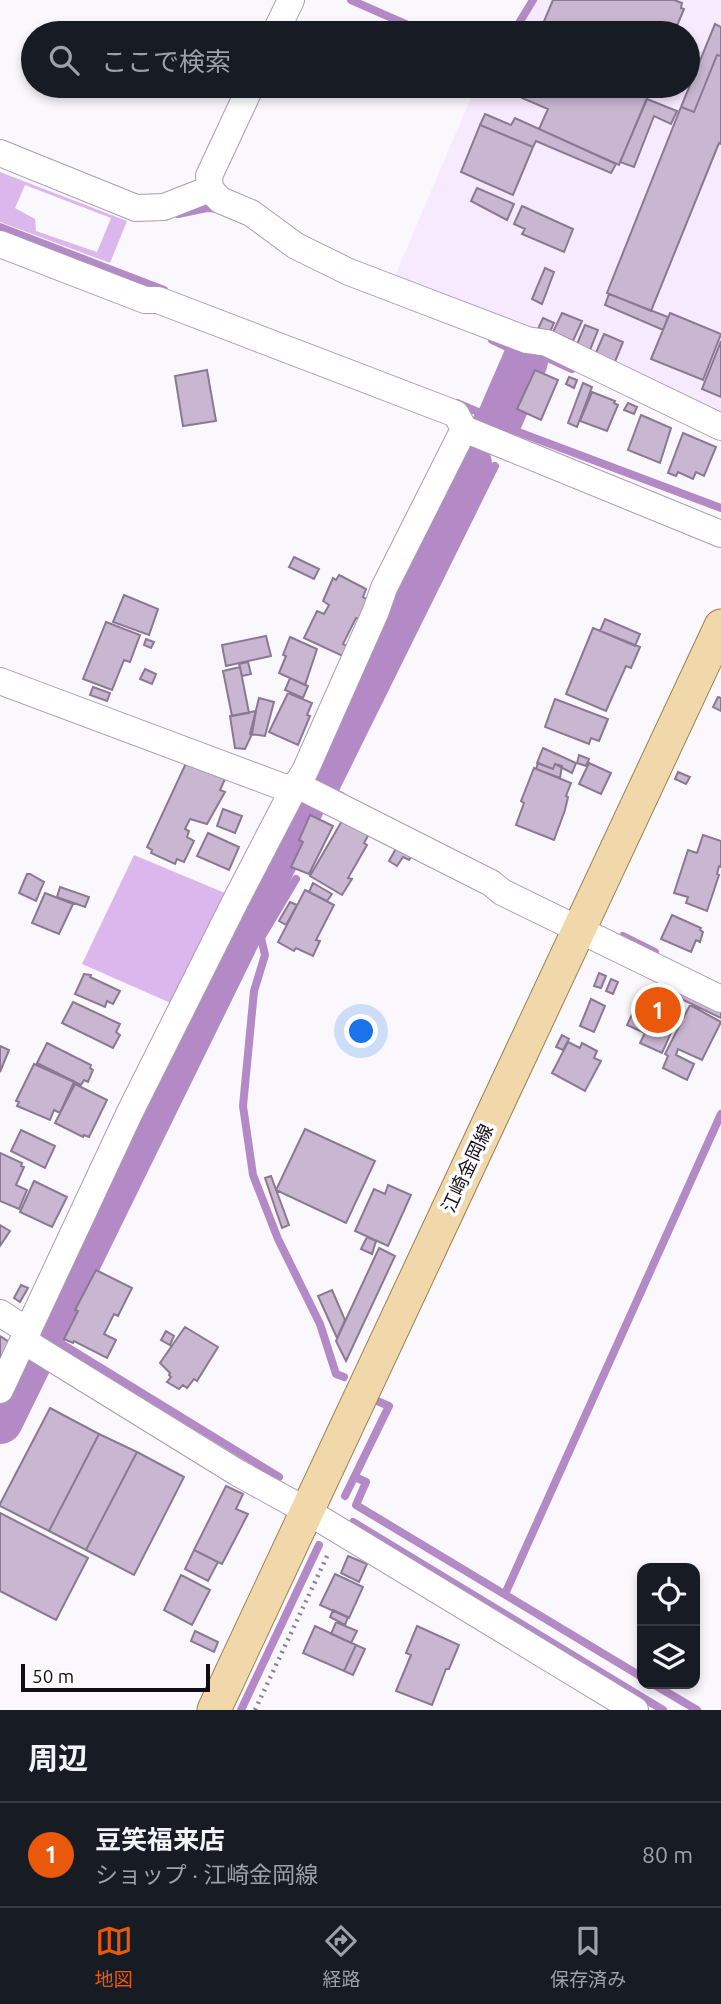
<!DOCTYPE html>
<html lang="ja">
<head>
<meta charset="utf-8">
<style>
  body { margin:0; font-family:Ubuntu,"Noto Sans JP",sans-serif; background:#242831; color:#f1f3f6 }
  .controls { position:absolute; right:21px; bottom:21px; display:grid; overflow:hidden; border-radius:14px; box-shadow:0 4px 10px #0003 }
  .controls button { width:63px; height:63px; display:grid; place-items:center; padding:0; border:0; border-bottom:2px solid #363941; background:#171b24; color:#f1f3f6; font:35px sans-serif }
  .scale { position:absolute; left:21px; bottom:18px; width:189px; box-sizing:border-box; padding-left:7px; border:4px solid #130c16; border-top:0; font-size:19px; line-height:24px; white-space:nowrap; color:#130c16; -webkit-text-stroke:5px #fff; paint-order:stroke }
  .you { position:absolute; left:362px; top:1032px; width:24px; height:24px; margin:-18px; border:5px solid #fff; border-radius:50%; background:#1a73e8; box-shadow:0 0 0 10px #1a73e833 }
  .badge { display:grid; place-items:center; width:46px; height:46px; border-radius:50%; background:#ea580c; color:#fff; font-size:23px; font-weight:700 }
  .pin { position:absolute; translate:-50% -50%; border:4px solid #fff; box-shadow:0 2px 7px #0006 }
  .list { margin:0; padding:0; list-style:none }
  h2 { display:flex; justify-content:space-between; align-items:center; height:91px; margin:0; padding:0 28px; font-size:30px }
  h2 small { font-size:23px; font-weight:400; color:#9ea1a6 }
  .list li { display:grid; grid-template-columns:46px 1fr auto; gap:21px; align-items:center; box-sizing:border-box; height:105px; padding:0 28px; border-top:2px solid #363941 }
  .list b { display:block; font-size:26px; white-space:nowrap }
  .list p { margin:0; font-size:23px; white-space:nowrap; color:#9ea1a6 }
  .list em { font-size:23px; font-style:normal; color:#9ea1a6 }
  .icon { flex:none; width:38px; height:38px; fill:none; stroke:currentColor; stroke-width:2; stroke-linecap:round; stroke-linejoin:round }
  .map { position:relative; flex:none; width:721px; height:1710px; overflow:hidden }
  .search { position:absolute; background:#171b24; box-shadow:0 4px 10px #0003; left:21px; right:21px; top:21px; height:77px; display:flex; align-items:center; gap:18px; box-sizing:border-box; padding:0 24px; border-radius:38px; color:#9ea1a6; font-size:26px }
  .sheet { height:196px; background:#171b24 }
  nav { display:flex; justify-content:space-around; align-items:center; box-sizing:border-box; height:98px; border-top:2px solid #363941; background:#171b24; font-size:19px; color:#9ea1a6 }
  nav a { display:grid; justify-items:center; gap:4px }
  nav .on { color:#ea580c }
  .map>svg:first-child { display:block }
  .built { fill:#f7e9fe }
  .green { fill:#dbb7ed; fill-rule:evenodd }
  .lines { fill:none; stroke-linecap:round; stroke-linejoin:round }
  .stream { stroke:#b38ac6; stroke-width:8 }
  .river { stroke:#b38ac6; stroke-width:46 }
  .building { fill:#c9b7d2; stroke:#8b7993; stroke-width:2 }
  .minor-casing { stroke:#ac9ab5; stroke-width:28 }
  .major-casing { stroke:#9d8051; stroke-width:35 }
  .path { stroke:#87828a; stroke-width:4.5; stroke-dasharray:2 5; stroke-linecap:butt }
  .minor { stroke:#fff; stroke-width:26 }
  .major { stroke:#f1d8aa; stroke-width:33 }
  .labels { text-anchor:middle; stroke-width:7; stroke-linejoin:round; paint-order:stroke }
  .street-label { font-size:19px; fill:#130c16; stroke:#fff }
</style>
</head>
<body>
<div class="map">
<svg width="721" height="1710" viewBox="0 0 721 1710">
  <rect width="100%" height="100%" fill="#fbf8fd"/>
  <path class="built" d="M537 0H721V421L392 283 476 86H688V33H518Z"/>
  <path class="green" d="M0 172 127 221 110 263 0 222ZM25 185 111 218 97 252 36 231 35 219 15 208Z
    M134 855 225 893 173 1004 82 964Z"/>
  <g class="lines">
    <path class="stream" d="M351 0 426 33
      M513 33 533 0
      M178 214 207 208 220 209
      M0 227 164 290
      M492 340 517 352 525 361 548 358 572 369
      M457 403 499 421 513 430 721 508
      M316 772 338 783
      M342 796 334 792 495 466
      M296 879 261 938 265 955 254 991 243 1106 253 1175 278 1239 320 1324 336 1374 344 1377
      M623 936 655 952
      M39 1330 279 1477
      M355 1477 366 1482 356 1505 642 1677
      M345 1496 389 1406 377 1401
      M353 1522 663 1710
      M505 1594 721 1114
      M653 1684 697 1710
      M241 1710 319 1545"/>
    <path class="river" d="M495 425 499 421 525 361
      M0 1421C159 1103 311 782 469 464"/>
  </g>
  <path class="building" d="M553 0H674L682 3 681 8 684 9 674 33H539Z
    M715 24 721 27V56L717 55 694 112 681 107Z
    M717 55 721 56V144L719 143 651 311 607 293 681 107 694 112Z
    M526 86H652L619 165 539 129 548 109 522 98Z
    M647 99 677 111 671 124 654 116 634 167 620 162Z
    M485 114 511 125 515 118 616 164 611 173 536 141 533 147 480 125Z
    M480 125 533 147 513 195 461 172Z
    M477 188 514 204 507 220 471 201Z
    M522 206 573 229 564 252 522 234 525 229 514 224Z
    M545 268 554 272 542 304 532 299Z
    M609 294 668 317 663 330 605 305Z
    M562 313 582 321 573 341 553 332Z
    M670 313 721 334 703 380 651 359Z
    M543 318 554 323 549 334 538 329Z
    M585 325 598 330 588 355 575 349Z
    M604 334 623 342 614 364 595 355Z
    M721 341V397L702 389Z
    M207 370 216 421 183 426 175 376Z
    M535 370 558 380 541 420 517 409Z
    M569 377 577 380 574 388 566 384Z
    M583 383 592 387 577 427 568 423Z
    M592 392 615 401 614 403 618 405 607 431 580 421Z
    M628 403 637 407 634 414 624 410Z
    M641 415 671 428 660 463 628 450Z
    M683 433 716 447 704 476 696 472 693 479 678 472 676 476 668 473Z
    M294 557 319 569 314 579 289 567Z
    M339 575 366 589 363 597 368 600 359 619 356 618 343 644 352 649 347 658 304 638 317 611 324 614 329 605 323 601 333 578 336 580Z
    M124 595 158 609 149 635 113 622Z
    M605 619 640 634 635 646 600 631Z
    M106 622 140 635 130 662 124 660 112 690 83 679Z
    M593 628 640 647 631 668 626 666 606 711 566 694Z
    M266 636 271 656 226 666 222 645Z
    M290 637 317 649 305 685 279 673 286 656 283 655Z
    M146 639 154 642 151 648 144 645Z
    M248 662 251 674 242 676 239 664Z
    M240 667 249 713 232 716 223 671Z
    M145 669 156 674 152 684 140 679Z
    M290 678 308 686 303 698 285 690Z
    M93 687 110 693 107 701 90 695Z
    M288 693 312 703 307 715 310 716 298 745 269 732Z
    M718 697 721 698V711L713 707Z
    M259 698 274 702 265 736 250 734Z
    M555 699 608 719 599 741 591 738 589 744 545 727Z
    M256 711 252 734 245 749 235 748 230 716Z
    M543 748 576 763 572 773 555 764 553 769 537 763Z
    M579 755 589 759 586 766 577 763Z
    M187 761 225 779 220 790 225 792 207 824 190 819 185 829 189 831 187 837 194 841 184 862 177 859 175 864 151 853 152 850 147 847Z
    M538 763 553 769 555 764 562 766 560 778 536 769Z
    M589 763 611 773 601 794 579 784Z
    M534 768 571 783 566 796 568 797 565 810 554 840 516 825 524 803 521 801Z
    M678 772 690 777 686 784 675 779Z
    M223 809 242 816 235 833 217 826Z
    M310 815 333 826 309 874 291 867 303 842 299 840Z
    M343 819 369 834 364 843 367 845 348 878 352 879 342 895 310 876Z
    M208 833 239 847 229 870 197 856Z
    M703 835 721 841V867L719 866 717 874 719 875 707 911 686 903 688 897 674 893 688 850 697 853Z
    M398 845 413 854 409 860 403 857 397 866 389 861Z
    M27 874H30L44 882 36 901 19 893Z
    M313 883 332 894 327 901 309 892Z
    M60 887 89 897 85 907 57 897Z
    M305 890 334 905 316 940 320 941 313 956 296 948 294 951 278 942Z
    M45 893 73 904 59 934 32 923Z
    M290 902 297 905 286 925 279 921Z
    M672 915 701 928 700 930 703 932 700 942 696 940 691 952 661 939Z
    M599 973 606 976 601 988 594 986Z
    M84 974 91 975 90 977 120 991 113 1004 107 1001 105 1007 75 994Z
    M611 979 618 982 613 994 606 991Z
    M681 988 721 1007V1018L677 997Z
    M643 991 682 1008 662 1053 640 1043 645 1033 627 1025Z
    M591 999 605 1006 594 1032 580 1026Z
    M73 1002 120 1024 116 1032 120 1035 113 1048 62 1023Z
    M690 1005 721 1022 702 1060 678 1049 676 1055 694 1064 687 1080 663 1068 668 1056 665 1054Z
    M562 1035 569 1039 563 1050 556 1047Z
    M568 1042 580 1048 582 1043 597 1051 594 1058 601 1061 585 1091 552 1073Z
    M47 1043 91 1065 90 1068 93 1070 88 1082 84 1080 81 1085 37 1063Z
    M0 1046 9 1050 0 1072Z
    M34 1064 74 1082 60 1113 54 1110 50 1120 17 1106 19 1102 16 1101Z
    M75 1084 107 1100 89 1137 84 1135 83 1137 55 1123Z
    M305 1129 375 1161 346 1223 276 1190Z
    M21 1130 55 1146 45 1168 11 1151Z
    M0 1153 22 1163 21 1166 24 1167 16 1185 27 1190 19 1209 0 1201Z
    M271 1176 289 1225 282 1228 265 1178Z
    M34 1181 67 1197 52 1227 20 1212Z
    M388 1185 411 1195 388 1246 355 1231 374 1189 385 1194Z
    M0 1225 10 1231 0 1246Z
    M367 1237 376 1241 372 1254 361 1249Z
    M379 1248 395 1256 346 1361 336 1341Z
    M96 1270 132 1288 118 1316 114 1314 104 1334 116 1340 107 1358 74 1341 73 1343 64 1339 78 1311 75 1310Z
    M21 1285 28 1288 20 1302 14 1298Z
    M332 1290 345 1320 337 1338 318 1296Z
    M185 1327 218 1347 197 1381 194 1379 187 1388 183 1385 179 1389 167 1382 171 1377 169 1375 170 1373 160 1363Z
    M166 1331 174 1336 170 1345 161 1340Z
    M0 1336 11 1343 0 1365Z
    M50 1408 99 1434 49 1531 0 1506V1504Z
    M99 1434 137 1452 86 1550 49 1531Z
    M137 1452 184 1477 134 1575 86 1550Z
    M226 1486 243 1494 236 1509 248 1514 222 1564 194 1550Z
    M0 1513 88 1558 56 1620 0 1591Z
    M194 1550 218 1562 208 1581 185 1569Z
    M348 1556 367 1564 359 1582 341 1573Z
    M335 1574 363 1587 349 1618 320 1605Z
    M181 1575 210 1590 192 1625 164 1610Z
    M333 1610 348 1617 345 1625 330 1617Z
    M336 1622 357 1631 351 1643 331 1634Z
    M315 1626 356 1645 344 1671 303 1653Z
    M417 1626 459 1645 449 1669H446L432 1705 396 1691 411 1655 406 1653Z
    M195 1631 218 1642 214 1652 191 1641Z
    M356 1645 365 1649 353 1675 344 1671Z"/>
  <g class="lines">
    <defs>
      <path id="minor" d="M275 33 291 0
        M0 153 136 208 164 207 210 189 209 176 251 86
        M210 189 220 200 251 213 296 246 349 272 527 340 547 343 721 427
        M0 244 145 300H158L456 414 464 429 721 534
        M0 681 283 787H301L491 883 502 892 721 999
        M0 1313 28 1331
        M24 1341 238 1473 307 1511 635 1710
        M0 1390 130 1112 236 900 292 792 305 771 376 611 384 588 464 429"/>
      <path id="major" d="M214 1710 721 626"/>
    </defs>
    <use href="#minor" class="minor-casing"/>
    <use href="#major" class="major-casing"/>
    <path class="path" d="M255 1710 329 1552"/>
    <use href="#minor" class="minor"/>
    <use href="#major" class="major"/>
  </g>
  <g class="labels">
    <g class="street-label">
      <text transform="translate(467 1168) rotate(-65)" y="7">江崎金岡線</text>
    </g>
  </g>
</svg>
<div class="controls">
<button><svg class="icon" aria-label="locate" viewBox="0 0 24 24"><circle cx="12" cy="12" r="6"/><path d="M12 2v4M12 18v4M2 12h4M18 12h4"/></svg></button>
<button><svg class="icon" aria-label="layers" viewBox="0 0 24 24"><path d="M12 4l9 5-9 5-9-5zM3 14l9 5 9-5"/></svg></button>
</div>
<div class="scale">50 m</div>
<div class="you"></div>
<div class="pin badge" style="left:658px;top:1010px">1</div>
<div class="search"><svg class="icon" aria-label="search" viewBox="0 0 24 24"><circle cx="10" cy="10" r="6"/><path d="M15 15l6 6"/></svg>ここで検索</div>
</div>
<section class="sheet">
<h2>周辺<small></small></h2>
<ul class="list">
<li><span class="badge">1</span><div><b>豆笑福来店</b><p>ショップ · 江崎金岡線</p></div><em>80 m</em></li>
</ul>
</section>
<nav>
<a class="on"><svg class="icon" aria-label="map" viewBox="0 0 24 24"><path d="M3 6l6-2 6 2 6-2v14l-6 2-6-2-6 2zM9 4v14M15 6v14"/></svg>地図</a>
<a><svg class="icon" aria-label="directions" viewBox="0 0 24 24"><path d="M12 3l9 9-9 9-9-9zM9 14v-3h6M13 9l2 2-2 2"/></svg>経路</a>
<a><svg class="icon" aria-label="saved" viewBox="0 0 24 24"><path d="M7 4h10v16l-5-4-5 4z"/></svg>保存済み</a>
</nav>
</body>
</html>
